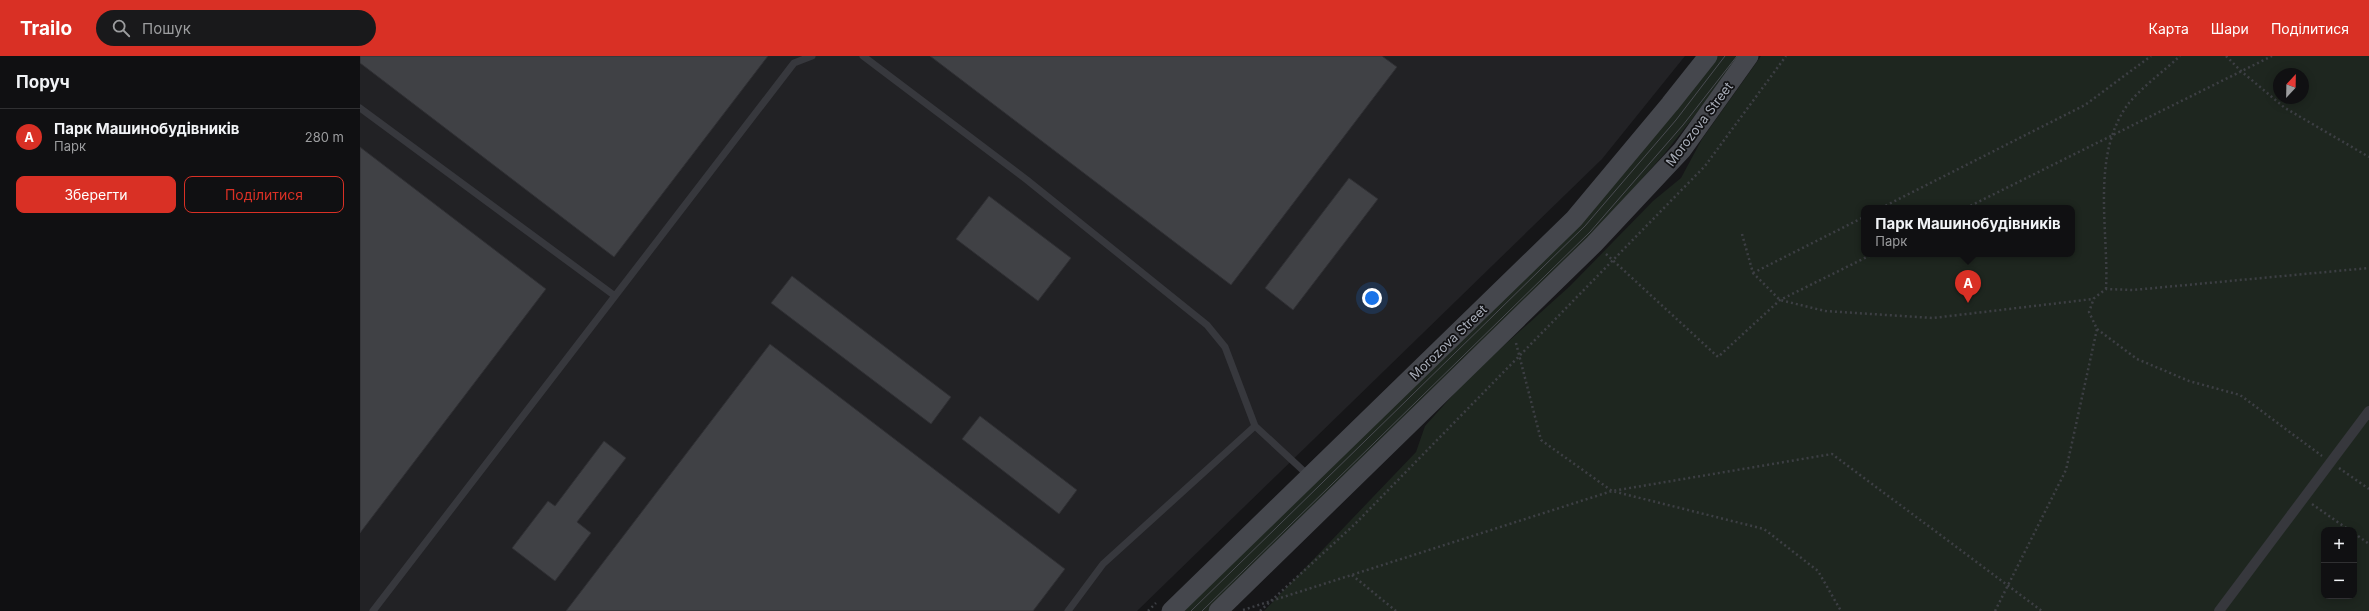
<!DOCTYPE html>
<html lang="uk">
<head>
<meta charset="utf-8">
<style>
  body { margin:0; font-family:Inter,sans-serif; background:#19191b; color:#f1f3f6 }
  .controls { position:absolute; right:12px; bottom:12px; display:grid; overflow:hidden; border-radius:8px; box-shadow:0 2px 10px #0003 }
  .controls button { width:36px; height:36px; display:grid; place-items:center; padding:0; border:0; border-bottom:1px solid #303032; background:#101012; color:#f1f3f6; font:20px sans-serif }
  .compass { position:absolute; left:1913px; top:12px; width:36px; height:36px; border-radius:50%; background:#101012; box-shadow:0 2px 10px #0003; rotate:22deg }
  .you { position:absolute; left:1012px; top:242px; width:14px; height:14px; margin:-10px; border:3px solid #fff; border-radius:50%; background:#1a73e8; box-shadow:0 0 0 6px #1a73e833 }
  .badge { display:grid; place-items:center; width:26px; height:26px; border-radius:50%; background:#d93025; color:#fff; font-size:13px; font-weight:700 }
  .pin { position:absolute; translate:-50% -33px; filter:drop-shadow(0 1px 2px #0008) }
  .pin::after { content:''; position:absolute; top:21px; width:14px; height:12px; background:inherit; clip-path:polygon(0 0,100% 0,50% 100%) }
  .popup { position:absolute; left:1501px; top:149px; width:214px; height:52px; box-sizing:border-box; display:grid; place-content:center; border-radius:8px; background:#101012; filter:drop-shadow(0 1px 3px #0005); font-size:13px; white-space:nowrap; color:#9c9d9f }
  .popup b { font-size:15px; color:#f1f3f6 }
  .popup::after { content:''; position:absolute; left:50%; top:100%; margin-left:-8px; border:8px solid transparent; border-top-color:#101012 }
  .list { margin:0; padding:0; list-style:none }
  h2 { display:flex; justify-content:space-between; align-items:center; height:52px; margin:0; padding:0 16px; font-size:17px }
  h2 small { font-size:13px; font-weight:400; color:#9c9d9f }
  .list li { display:grid; grid-template-columns:26px 1fr auto; gap:12px; align-items:center; box-sizing:border-box; height:56px; padding:0 16px; border-top:1px solid #303032 }
  .list b { display:block; font-size:15px; white-space:nowrap }
  .list p { margin:0; font-size:13px; white-space:nowrap; color:#9c9d9f }
  .list em { font-size:13px; font-style:normal; color:#9c9d9f }
  .actions { display:flex; gap:8px; padding:12px 16px }
  .actions a { flex:1; padding:9px 0; border:1px solid #d93025; border-radius:8px; text-align:center; font-size:14px; color:#d93025 }
  .actions .main { background:#d93025; color:#fff }
  .icon { flex:none; width:22px; height:22px; fill:none; stroke:currentColor; stroke-width:2; stroke-linecap:round; stroke-linejoin:round }
  .map { position:relative; flex:none; width:2009px; height:555px; overflow:hidden }
  header { display:flex; align-items:center; gap:24px; box-sizing:border-box; height:56px; padding:0 20px; background:#d93025; color:#fff }
  header strong { font-size:19px }
  nav { display:flex; gap:22px; margin-inline-start:auto; font-size:14px }
  .search { width:280px; height:36px; background:#19191b; display:flex; align-items:center; gap:10px; box-sizing:border-box; padding:0 14px; border-radius:22px; color:#9c9d9f; font-size:15px }
  main { display:flex }
  aside { flex:1; background:#101012 }
  .map>svg:first-child { display:block }
  .built { fill:#222225 }
  .green { fill:#1e261f; fill-rule:evenodd }
  .building { fill:#404145; stroke:#303034 }
  .lines { fill:none; stroke-linecap:round; stroke-linejoin:round }
  .path { stroke:#3d3f44; stroke-width:2.5; stroke-dasharray:2 3; stroke-linecap:butt }
  .service { stroke:#37383d; stroke-width:7 }
  .pedestrian { stroke:#37383d; stroke-width:10 }
  .secondary { stroke:#45474d; stroke-width:19 }
  .tram { stroke:#4a4c52; stroke-width:1 }
  .labels { text-anchor:middle; stroke-width:3.5; stroke-linejoin:round; paint-order:stroke }
  .street-label { font-size:13px; fill:#a8adb8; stroke:#111113 }
</style>
</head>
<body>
<header>
<strong>Trailo</strong>
<div class="search"><svg class="icon" aria-label="search" viewBox="0 0 24 24"><circle cx="10" cy="10" r="6"/><path d="M15 15l6 6"/></svg>Пошук</div>
<nav><a>Карта</a><a>Шари</a><a>Поділитися</a></nav>
</header>
<main>
<aside>
<h2>Поруч<small></small></h2>
<ul class="list">
<li><span class="badge">A</span><div><b>Парк Машинобудівників</b><p>Парк</p></div><em>280 m</em></li>
</ul>
<div class="actions"><a class="main">Зберегти</a><a>Поділитися</a></div>
</aside>
<div class="map">
<svg width="2009" height="555" viewBox="0 0 2009 555">
  <rect width="100%" height="100%" fill="#161618"/>
  <path class="built" d="M0 0H1325L1242 103 777 555H0Z"/>
  <path class="green" d="M1356 0H1382L1305 97 1226 186 851 555H820L1213 173Z
    M1401 0H2009V555H904L1056 396 1065 370 1110 320 1210 230 1293 145 1321 122 1342 83ZM1919 18H1943V42H1919ZM1504 152H1712V198H1504ZM1964 474H1994V540H1964Z"/>
  <path class="building" d="M0 0H408L254 201 0 7Z
    M570 0H1022L1037 11 871 229Z
    M0 91 186 233 0 477Z
    M989 122 1018 143 933 254 905 232Z
    M629 140 711 202 678 245 596 183Z
    M432 220 591 341 571 368 411 247Z
    M410 288 705 513 673 555H206Z
    M620 360 717 434 699 458 602 383Z
    M244 385 266 402 217 466 231 477 195 525 152 492 188 445 195 450Z"/>
  <g class="lines">
    <path class="path" d="M1866 0 1881 15 1925 52 2009 101
      M1521 152 1725 49 1791 0
      M1606 152 1912 0
      M1382 178 1393 217 1420 244 1465 255 1573 262 1733 243 1746 233 1773 234 2009 212
      M1246 198 1358 301 1420 244 1513 198
      M1393 217 1504 161
      M1746 233C1749 174 1730 98 1769 47 1782 31 1805 14 1820 0
      M1737 273 1777 303 1829 325 1880 339 1962 400
      M1156 287 1181 384 1252 435 1404 473 1458 515 1481 555
      M1979 412 2009 433
      M1952 448 1989 474
      M1994 477 2009 488
      M992 519 1036 555
      M883 554 1252 435 1472 398 1682 555
      M788 555 796 547
      M900 555 995 468 1345 110 1426 0
      M1635 555 1706 414 1737 273 1729 256 1734 242"/>
    <path class="service" d="M503 0 667 124 847 269 865 291 895 370 743 508 708 555
      M0 52 255 240 13 555
      M255 240 434 7 452 0
      M895 370 949 420"/>
    <path class="pedestrian" d="M1859 555 2009 355"/>
    <path class="secondary" d="M811 555 1214 163 1310 48 1348 0
      M858 555 1234 188 1322 94 1389 0"/>
    <path class="tram" d="M831 555 1225 170 1316 64 1365 0
      M842 555 1230 176 1323 69 1377 0"/>
  </g>
  <g class="labels">
    <g class="street-label">
      <text transform="translate(1339 68) rotate(-53)" y="5">Morozova Street</text>
      <text transform="translate(1088 286) rotate(-44)" y="5">Morozova Street</text>
    </g>
  </g>
</svg>
<div class="controls">
<button>+</button>
<button>−</button>
</div>
<svg class="compass" viewBox="-18 -18 36 36"><path d="M0-13l5 13h-10z" fill="#e53935"/><path d="M0 13l5-13h-10z" fill="#9c9d9f"/></svg>
<div class="you"></div>
<div class="pin badge" style="left:1608px;top:247px">A</div>
<div class="popup"><b>Парк Машинобудівників</b>Парк</div>
</div>
</main>
</body>
</html>
